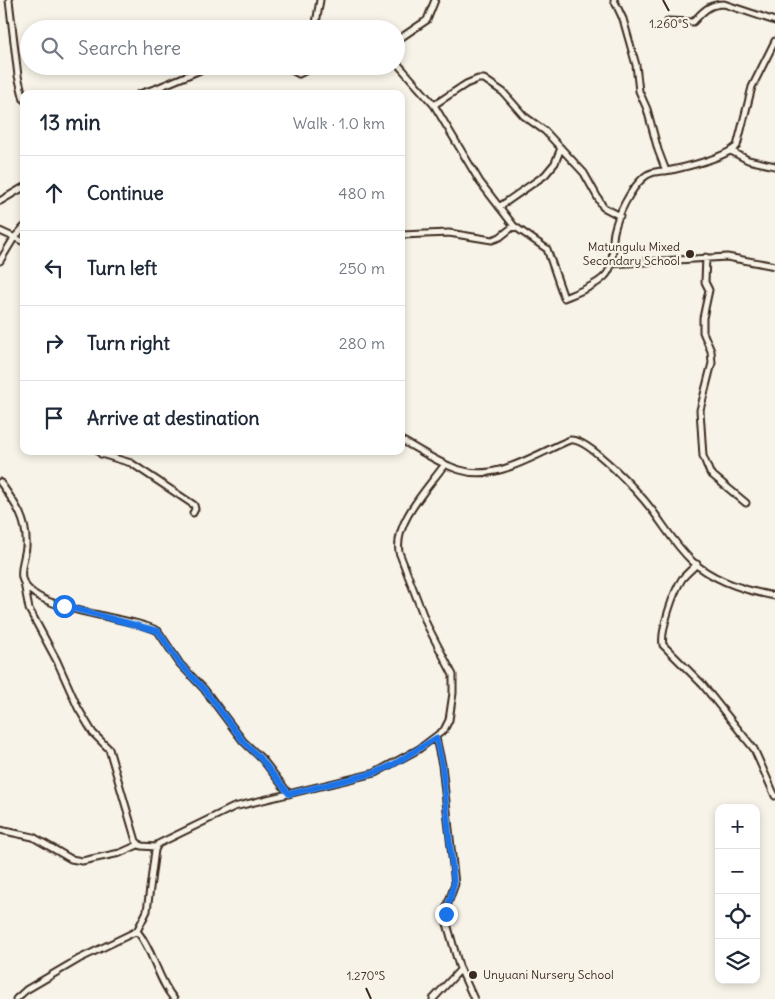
<!DOCTYPE html>
<html lang="en">
<head>
<meta charset="utf-8">
<style>
  body { margin:0; font-family:Delius,sans-serif; background:#f2f2f3; color:#1f2937 }
  .controls { position:absolute; right:15px; bottom:15px; display:grid; overflow:hidden; border-radius:10px; box-shadow:0 2px 8px #0003 }
  .controls button { width:45px; height:45px; display:grid; place-items:center; padding:0; border:0; border-bottom:1px solid #e0e1e3; background:#fff; color:#1f2937; font:25px sans-serif }
  .stop { position:absolute; width:15px; height:15px; margin:-11px; border:4px solid #1a73e8; border-radius:50%; background:#fff }
  .stop.end { background:#1a73e8; border-color:#fff; box-shadow:0 1px 5px #0008 }
  .list { margin:0; padding:0; list-style:none }
  h2 { display:flex; justify-content:space-between; align-items:center; height:65px; margin:0; padding:0 20px; font-size:21px }
  h2 small { font-size:16px; font-weight:400; color:#747a83 }
  .list li { display:grid; grid-template-columns:32px 1fr auto; gap:15px; align-items:center; box-sizing:border-box; height:75px; padding:0 20px; border-top:1px solid #e0e1e3 }
  .list b { display:block; font-size:19px; white-space:nowrap }
  .list em { font-size:16px; font-style:normal; color:#747a83 }
  .icon { flex:none; width:28px; height:28px; fill:none; stroke:currentColor; stroke-width:2; stroke-linecap:round; stroke-linejoin:round }
  .map { position:relative; flex:none; width:775px; height:999px; overflow:hidden }
  .search { position:absolute; background:#fff; box-shadow:0 2px 8px #0003; left:20px; top:20px; width:385px; height:55px; display:flex; align-items:center; gap:12px; box-sizing:border-box; padding:0 18px; border-radius:28px; color:#747a83; font-size:19px }
  .panel { position:absolute; background:#fff; box-shadow:0 2px 8px #0003; left:20px; top:90px; width:385px; height:365px; border-radius:10px }
  .map>svg:first-child { display:block }
  .lines { fill:none; stroke-linecap:round; stroke-linejoin:round }
  .minor-casing { stroke:#3b2a1e; stroke-width:9 }
  .minor { stroke:#f7f3e8; stroke-width:5 }
  .route { stroke:#1a73e8; stroke-width:6 }
  .ticks { fill:none; stroke:#3b2a1e; stroke-width:2 }
  .poi-dot { fill:#3b2a1e; stroke:#f7f3e8; stroke-width:2 }
  .labels { text-anchor:middle; stroke-width:4.5; stroke-linejoin:round; paint-order:stroke }
  .poi-label { font-size:12px; fill:#3b2a1e; stroke:#f7f3e8; text-anchor:end }
  .ticks-label { font-size:12px; text-anchor:middle; fill:#3b2a1e; stroke:#f7f3e8; stroke-width:4.5; stroke-linejoin:round; paint-order:stroke }
</style>
</head>
<body>
<div class="map">
<svg width="775" height="999" viewBox="0 0 775 999">
  <rect width="100%" height="100%" fill="#f7f3e8"/>
  <filter id="ink" filterUnits="userSpaceOnUse"><feTurbulence type="fractalNoise" baseFrequency=".02" numOctaves="2"/><feDisplacementMap in="SourceGraphic" scale="10" xChannelSelector="R" yChannelSelector="G"/><feConvolveMatrix kernelMatrix="1 2 1 2 8 2 1 2 1" color-interpolation-filters="sRGB"/></filter>
  <g filter="url(#ink)">
    <g class="lines">
      <defs>
        <path id="minor" d="M9 0 18 76 24 100
          M614 0 623 19 636 65 639 91 647 109 658 150 666 171
          M668 21 693 22C703 12 708 4 724 4L775 21
          M315 29 320 0
          M396 41 427 20 435 0
          M396 62 434 105 480 182 514 226 547 249 564 298C576 293 596 286 605 276 616 265 611 246 614 232 618 214 630 190 643 178 651 170 662 172 672 170 690 166 724 158 737 146L752 87 775 41
          M284 66 299 74 305 71 307 66
          M139 94 157 88 210 66
          M434 105 466 84 478 79H484L503 92 524 116 545 131 584 173 603 207 620 216
          M731 151 748 160 775 166
          M0 201 24 187
          M499 207 545 175 555 163 561 148
          M0 231 24 242
          M401 235 449 233 492 240 500 237 514 226
          M706 257 705 282 709 290 703 318V332L711 351 712 363 700 410 703 456 710 473 746 503
          M0 261 14 238 24 227
          M611 264 727 257 775 266
          M401 440C420 450 439 464 460 470 497 482 537 453 570 440 588 437 640 494 652 510 665 527 675 545 692 561 714 581 747 591 775 596
          M99 451 101 454 131 463 194 505 195 509 193 513
          M0 482C15 503 28 520 26 547 25 557 20 568 22 578 31 613 130 615 158 631L180 664 204 689 243 741 263 760 289 794
          M697 564C692 569 686 574 682 579 674 591 660 631 663 645L702 684 754 749 775 796
          M24 583 29 609 57 661 78 708 93 733 109 749 136 841 141 846 156 847
          M436 738 442 765 455 884 446 909V920L459 966 474 999
          M0 830 33 837 71 859 82 861 120 853 138 845
          M137 931C154 951 157 979 174 999
          M16 999 26 990 79 959 137 931 147 911 155 850 158 844 234 807 375 773 419 749 444 730 449 720 453 693V675L427 625 399 552C394 522 428 488 445 464
          M433 999 460 970"/>
      </defs>
      <use href="#minor" class="minor-casing"/>
      <use href="#minor" class="minor"/>
    </g>
  </g>
  <g class="lines" filter="url(#ink)">
    <path class="route" d="M64 606 158 631 180 664 204 689 243 741 262 760 289 794 375 773 394 764 436 738 442 765 454 884 446 914"/>
  </g>
  <path class="ticks" d="M663 0 669 11M366 988 371 999"/>
  <g class="poi-dot">
    <circle cx="690" cy="254" r="5"/>
    <circle cx="473" cy="975" r="5"/>
  </g>
  <g class="labels">
    <g class="poi-label">
      <text x="680" y="251">Matungulu Mixed<tspan x="680" dy="14">Secondary School</tspan></text>
      <text x="483" y="979" text-anchor="start">Unyuani Nursery School</text>
    </g>
  </g>
  <g class="ticks-label">
    <text x="669" y="28">1.260°S</text>
    <text x="366" y="980">1.270°S</text>
  </g>
</svg>
<div class="controls">
<button>+</button>
<button>−</button>
<button><svg class="icon" aria-label="locate" viewBox="0 0 24 24"><circle cx="12" cy="12" r="6"/><path d="M12 2v4M12 18v4M2 12h4M18 12h4"/></svg></button>
<button><svg class="icon" aria-label="layers" viewBox="0 0 24 24"><path d="M12 4l9 5-9 5-9-5zM3 14l9 5 9-5"/></svg></button>
</div>
<div class="stop" style="left:64px;top:606px"></div>
<div class="stop end" style="left:446px;top:914px"></div>
<div class="search"><svg class="icon" aria-label="search" viewBox="0 0 24 24"><circle cx="10" cy="10" r="6"/><path d="M15 15l6 6"/></svg>Search here</div>
<section class="panel">
<h2>13 min<small>Walk · 1.0 km</small></h2>
<ul class="list">
<li><svg class="icon" aria-label="ahead" viewBox="0 0 24 24"><path d="M12 20V5M6 11l6-6 6 6"/></svg><div><b>Continue</b></div><em>480 m</em></li>
<li><svg class="icon" aria-label="left" viewBox="0 0 24 24"><path d="M17 20v-9H6M10 6l-5 5 5 5"/></svg><div><b>Turn left</b></div><em>250 m</em></li>
<li><svg class="icon" aria-label="right" viewBox="0 0 24 24"><path d="M7 20v-9h11M14 6l5 5-5 5"/></svg><div><b>Turn right</b></div><em>280 m</em></li>
<li><svg class="icon" aria-label="arrive" viewBox="0 0 24 24"><path d="M6 21V4h12l-3 4 3 4H6"/></svg><div><b>Arrive at destination</b></div></li>
</ul>
</section>
</div>
</body>
</html>
